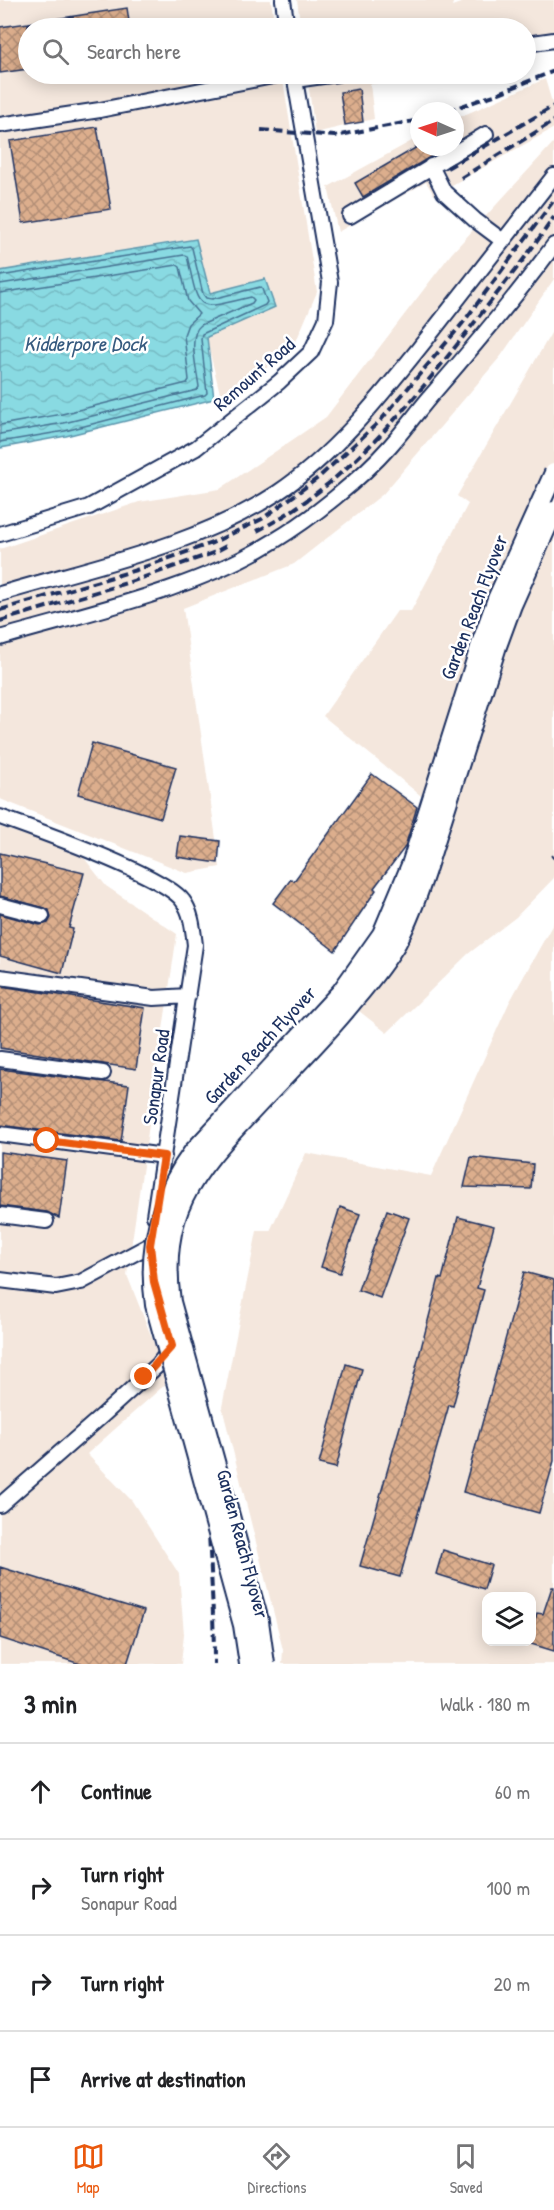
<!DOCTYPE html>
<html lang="en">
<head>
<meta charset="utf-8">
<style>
  body { margin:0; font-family:"Patrick Hand",sans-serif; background:#f2f2f2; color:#202124 }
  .controls { position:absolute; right:18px; bottom:18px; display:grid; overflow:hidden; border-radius:12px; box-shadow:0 3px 15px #0003 }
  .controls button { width:54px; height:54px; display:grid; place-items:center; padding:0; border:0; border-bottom:2px solid #e0e0e0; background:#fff; color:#202124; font:30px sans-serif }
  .compass { position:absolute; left:410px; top:102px; width:54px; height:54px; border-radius:50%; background:#fff; box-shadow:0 3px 15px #0003; rotate:273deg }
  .stop { position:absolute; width:18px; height:18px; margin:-14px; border:4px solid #ea580c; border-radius:50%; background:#fff }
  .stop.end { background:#ea580c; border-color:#fff; box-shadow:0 2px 6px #0008 }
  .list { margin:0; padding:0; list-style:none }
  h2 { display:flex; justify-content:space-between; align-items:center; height:78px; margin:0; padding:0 24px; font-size:26px }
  h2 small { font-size:20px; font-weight:400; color:#757577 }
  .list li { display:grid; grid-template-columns:39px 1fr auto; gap:18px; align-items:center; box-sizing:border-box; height:96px; padding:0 24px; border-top:2px solid #e0e0e0 }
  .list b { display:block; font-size:22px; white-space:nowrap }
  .list p { margin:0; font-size:20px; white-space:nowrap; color:#757577 }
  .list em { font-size:20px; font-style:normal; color:#757577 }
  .icon { flex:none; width:33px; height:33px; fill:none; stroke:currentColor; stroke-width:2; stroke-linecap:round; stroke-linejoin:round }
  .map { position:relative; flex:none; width:554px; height:1664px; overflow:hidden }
  .search { position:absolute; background:#fff; box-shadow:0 3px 15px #0003; left:18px; right:18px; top:18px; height:66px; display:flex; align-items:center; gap:15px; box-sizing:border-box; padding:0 21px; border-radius:33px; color:#757577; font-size:22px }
  .sheet { height:462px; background:#fff }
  nav { display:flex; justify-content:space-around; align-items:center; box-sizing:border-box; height:84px; border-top:2px solid #e0e0e0; background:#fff; font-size:16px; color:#757577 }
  nav a { display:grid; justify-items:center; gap:3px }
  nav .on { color:#ea580c }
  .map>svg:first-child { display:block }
  .built { fill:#f4e7dd; fill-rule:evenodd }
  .water { fill:url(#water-waves); stroke:#5d96ad; stroke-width:1.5 }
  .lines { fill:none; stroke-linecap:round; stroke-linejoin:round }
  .shore { stroke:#477393; stroke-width:1.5 }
  .building { fill:url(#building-cross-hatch); stroke:#1b2f5e; stroke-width:1.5 }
  .minor-casing { stroke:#1b2f5e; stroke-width:18 }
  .minor { stroke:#fff; stroke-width:14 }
  .rail { stroke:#1b2f5e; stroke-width:4; stroke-dasharray:9 4.5; stroke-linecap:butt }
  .major-bridge-casing { stroke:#1b2f5e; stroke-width:22; stroke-linecap:butt }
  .major-bridge { stroke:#fff; stroke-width:18 }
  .route { stroke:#ea580c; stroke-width:8 }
  .labels { text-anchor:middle; stroke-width:5; stroke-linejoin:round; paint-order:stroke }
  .street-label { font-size:20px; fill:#1b2f5e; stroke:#fff }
  .water-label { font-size:21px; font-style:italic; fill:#365a7f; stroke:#fff }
</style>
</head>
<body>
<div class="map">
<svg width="554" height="1664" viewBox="0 0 554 1664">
  <defs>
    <pattern id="water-waves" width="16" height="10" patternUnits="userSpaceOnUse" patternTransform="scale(1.5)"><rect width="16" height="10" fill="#89dae2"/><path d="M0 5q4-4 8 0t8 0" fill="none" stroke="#76bbc4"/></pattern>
    <pattern id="building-cross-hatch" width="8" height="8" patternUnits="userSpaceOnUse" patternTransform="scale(1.5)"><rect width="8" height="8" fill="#dcae8d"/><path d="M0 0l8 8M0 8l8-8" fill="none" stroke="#b28e76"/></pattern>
  </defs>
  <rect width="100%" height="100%" fill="#fff"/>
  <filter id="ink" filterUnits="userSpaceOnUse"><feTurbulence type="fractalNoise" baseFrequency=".0167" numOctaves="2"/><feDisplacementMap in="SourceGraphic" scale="12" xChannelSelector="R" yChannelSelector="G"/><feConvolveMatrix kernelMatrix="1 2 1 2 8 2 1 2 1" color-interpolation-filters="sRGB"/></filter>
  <g filter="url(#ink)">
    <path class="built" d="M0 0H271L275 28H28V74H282L317 292 297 339 227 406 222 401 206 337 275 307 210 293 196 239 0 271Z
      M297 0H454L452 6 469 0H554V48L536 52 526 39V28H301Z
      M307 74H402L403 80 370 84 374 119 315 133Z
      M545 79 554 109V128L434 195 426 182 338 232 328 187 419 137V147H455V119Z
      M554 142V279L501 356 383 494 294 564 183 608 220 867 187 873 0 799V549L139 502 220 489 326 417 451 254Z
      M554 328V878L516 917 468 954 387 1033 354 1007 436 808 323 716 397 611H411L468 504 457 496Z
      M0 827 81 854 106 886 177 934 127 1275 169 1381 87 1454 132 1501 179 1574 184 1634 181 1664H0Z
      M554 922V1664H282L283 1650 222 1407 257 1231H270L306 1153 431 1176 509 1003ZM486 1596H532V1642H486Z"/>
    <path class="water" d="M196 239 210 293 265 279 275 307 207 337 214 399 66 436 0 448V271Z"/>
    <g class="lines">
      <path class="shore" d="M0 276 190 246 192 248 203 294 206 298 212 299 260 287 262 289 267 302 265 305 202 334 201 339 207 393 205 395 65 431 0 442
        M0 284 184 255 187 256C200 312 193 311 251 297L254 300 252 303 201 325C187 335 197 370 199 387L197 390 64 423 0 434
        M0 293 177 265 180 267 188 301 199 314 188 324 184 335 189 380 187 383 62 414 0 425"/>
    </g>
    <path class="building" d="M127 8 130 28H29V23Z
      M28 23V69L0 73V27Z
      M359 89 363 122 345 125 340 92Z
      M97 127 111 209 23 223 10 141Z
      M417 147H447L363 197 355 183Z
      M92 743 176 767 161 818 78 794Z
      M372 774 417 807 405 847 374 888 376 890 335 951 273 903 291 879 294 881Z
      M180 836 220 841 218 863 177 857Z
      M0 853 84 873 69 928 73 929 62 973 0 956V914L40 925 48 923 51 918 49 910 45 908 0 896Z
      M0 986 145 1008 136 1069 0 1048Z
      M0 1069 129 1085 121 1141 0 1125Z
      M0 1152 67 1161 59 1218 47 1212 0 1206Z
      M471 1157 533 1164 531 1189 464 1187Z
      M340 1207 360 1214 340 1273 321 1267Z
      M387 1210 409 1218 380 1298 358 1290Z
      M458 1217 494 1226 477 1288 484 1290 453 1406 449 1405 400 1577 360 1566 409 1395 439 1278 442 1279Z
      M524 1272 554 1280V1461L539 1513 463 1492Z
      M346 1364 362 1369 336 1468 319 1464Z
      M443 1550 491 1565 484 1589 436 1574Z
      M0 1567 144 1611 127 1664H80L0 1638Z
      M552 1587H554V1651L531 1644V1633L537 1613 543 1614Z"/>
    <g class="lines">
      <defs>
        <path id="minor" d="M283 0 287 28
          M526 44 554 40
          M295 80 337 74
          M0 125 100 110 283 74
          M431 166 444 192 475 220 503 241
          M350 216 486 134
          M0 534 89 507 196 448 279 382 311 352 326 320 330 282 294 74
          M0 594C93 566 194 547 277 493 337 453 383 393 428 337 470 283 512 230 554 176
          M0 638C89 612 195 590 274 541 311 519 361 479 390 446 406 428 420 408 436 390 477 343 517 295 554 245
          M0 817C34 829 166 876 183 901 192 913 193 930 195 945L154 1216
          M0 905 42 916
          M0 977 154 998 188 996
          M0 1059 103 1073
          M0 1134 164 1156
          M0 1215 46 1221
          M0 1280 56 1287 81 1282 150 1245
          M0 1505 103 1415 158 1365 172 1346"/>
      </defs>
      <use href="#minor" class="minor-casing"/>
      <use href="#minor" class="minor"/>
      <path class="rail" d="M447 111 494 95 554 71
        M261 130 335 136 419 120
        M447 168 554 106
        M461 178 554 121
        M257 531C347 485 413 401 474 323 501 288 529 254 554 217
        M0 610 136 570 212 543 262 519 318 478 381 420 462 324 554 200
        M0 621 133 581 213 553 230 544
        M552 858 554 856
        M207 1417C204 1499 214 1582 214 1664"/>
      <defs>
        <path id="major-bridge" d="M249 1664 243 1625 155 1305C147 1248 159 1198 193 1152L341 992 382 934 411 865 482 641 497 599 554 473
          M265 1664 259 1621 171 1302C159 1214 192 1174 249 1114 284 1076 322 1040 354 1000 369 982 385 962 397 942 409 919 418 894 426 870L497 646 512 605 554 511"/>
      </defs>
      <use href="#major-bridge" class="major-bridge-casing"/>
      <use href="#major-bridge" class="major-bridge"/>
    </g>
  </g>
  <g class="lines" filter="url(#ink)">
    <path class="route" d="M47 1141 164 1156 150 1245 154 1282 172 1346 144 1377"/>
  </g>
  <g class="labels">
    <g class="street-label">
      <text transform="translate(254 374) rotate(-41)" y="7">Remount Road</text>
      <text transform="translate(474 607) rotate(-69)" y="7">Garden Reach Flyover</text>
      <text transform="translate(260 1045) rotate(-47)" y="7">Garden Reach Flyover</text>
      <text transform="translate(156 1077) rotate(-82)" y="7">Sonapur Road</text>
      <text transform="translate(243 1544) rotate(75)" y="7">Garden Reach Flyover</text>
    </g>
    <g class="water-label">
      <text x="85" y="351">Kidderpore Dock</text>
    </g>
  </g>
</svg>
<div class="controls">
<button><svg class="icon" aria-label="layers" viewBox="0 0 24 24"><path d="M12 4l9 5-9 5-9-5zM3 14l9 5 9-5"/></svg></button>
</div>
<svg class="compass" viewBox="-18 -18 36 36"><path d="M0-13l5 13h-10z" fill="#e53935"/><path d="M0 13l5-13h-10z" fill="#757577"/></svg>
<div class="stop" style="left:47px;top:1141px"></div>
<div class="stop end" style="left:144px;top:1377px"></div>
<div class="search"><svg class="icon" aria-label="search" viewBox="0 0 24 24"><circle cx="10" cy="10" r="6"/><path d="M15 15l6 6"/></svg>Search here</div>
</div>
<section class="sheet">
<h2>3 min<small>Walk · 180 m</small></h2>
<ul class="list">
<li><svg class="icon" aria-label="ahead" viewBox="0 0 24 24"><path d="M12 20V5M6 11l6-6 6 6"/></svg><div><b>Continue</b></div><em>60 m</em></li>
<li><svg class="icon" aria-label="right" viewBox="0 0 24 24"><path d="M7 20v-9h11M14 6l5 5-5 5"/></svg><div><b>Turn right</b><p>Sonapur Road</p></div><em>100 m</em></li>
<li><svg class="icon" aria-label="right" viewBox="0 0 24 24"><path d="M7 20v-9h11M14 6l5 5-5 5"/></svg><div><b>Turn right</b></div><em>20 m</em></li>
<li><svg class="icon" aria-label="arrive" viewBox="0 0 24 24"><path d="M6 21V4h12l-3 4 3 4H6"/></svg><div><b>Arrive at destination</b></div></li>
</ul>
</section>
<nav>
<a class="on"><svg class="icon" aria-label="map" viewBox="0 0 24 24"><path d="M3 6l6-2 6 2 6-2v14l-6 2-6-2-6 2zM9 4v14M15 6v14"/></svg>Map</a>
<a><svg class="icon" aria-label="directions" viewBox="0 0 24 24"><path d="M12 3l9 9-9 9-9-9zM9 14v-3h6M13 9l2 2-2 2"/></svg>Directions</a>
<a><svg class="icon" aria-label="saved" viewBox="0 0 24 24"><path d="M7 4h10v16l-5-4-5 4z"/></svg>Saved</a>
</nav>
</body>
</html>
